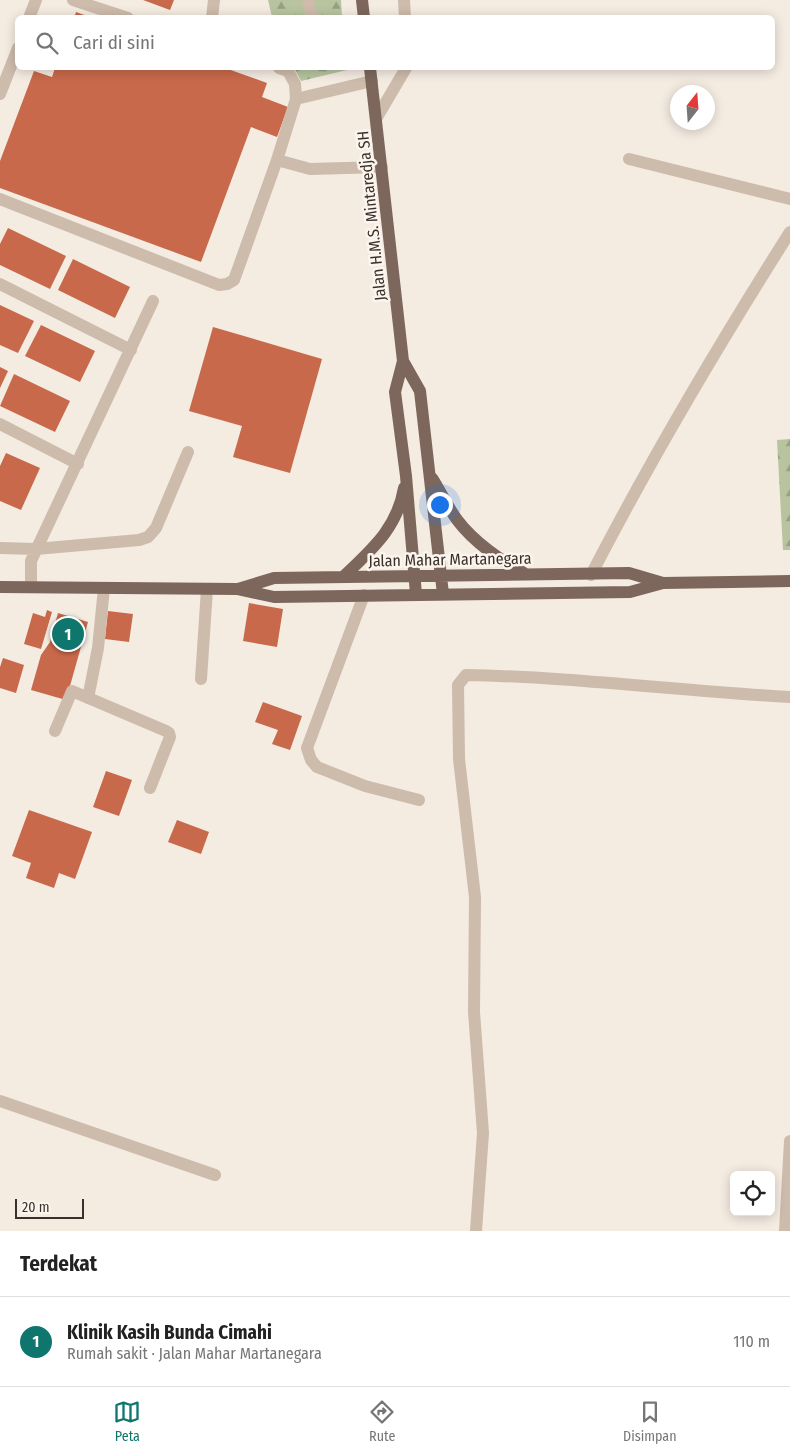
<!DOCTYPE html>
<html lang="id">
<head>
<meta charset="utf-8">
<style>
  body { margin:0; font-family:"Fira Sans Condensed",sans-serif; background:#f2f2f2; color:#222 }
  .controls { position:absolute; right:15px; bottom:15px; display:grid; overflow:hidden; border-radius:8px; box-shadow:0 2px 12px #0003 }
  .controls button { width:45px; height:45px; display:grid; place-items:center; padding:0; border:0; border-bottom:1px solid #e0e0e0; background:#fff; color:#222; font:25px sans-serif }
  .compass { position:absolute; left:670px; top:85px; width:45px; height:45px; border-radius:50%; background:#fff; box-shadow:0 2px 12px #0003; rotate:17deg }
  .scale { position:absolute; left:15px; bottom:12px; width:69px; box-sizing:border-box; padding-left:5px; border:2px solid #3b302b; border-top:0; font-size:14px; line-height:18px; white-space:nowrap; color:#3b302b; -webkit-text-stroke:4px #fbf5ee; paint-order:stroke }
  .you { position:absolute; left:439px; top:504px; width:18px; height:18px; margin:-12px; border:4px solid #fff; border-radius:50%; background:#1a73e8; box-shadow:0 0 0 8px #1a73e833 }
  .badge { display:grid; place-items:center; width:32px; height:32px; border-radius:50%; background:#0f766e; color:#fff; font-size:16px; font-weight:700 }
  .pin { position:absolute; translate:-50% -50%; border:2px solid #fff; box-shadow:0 1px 5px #0006 }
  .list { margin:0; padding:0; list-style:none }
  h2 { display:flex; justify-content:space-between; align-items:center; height:65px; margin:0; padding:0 20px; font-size:21px }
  h2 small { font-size:16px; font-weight:400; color:#767676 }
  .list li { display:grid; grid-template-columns:32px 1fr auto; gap:15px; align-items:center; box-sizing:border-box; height:90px; padding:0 20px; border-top:1px solid #e0e0e0 }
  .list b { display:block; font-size:19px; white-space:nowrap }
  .list p { margin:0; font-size:16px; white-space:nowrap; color:#767676 }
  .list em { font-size:16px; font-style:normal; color:#767676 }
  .icon { flex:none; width:28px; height:28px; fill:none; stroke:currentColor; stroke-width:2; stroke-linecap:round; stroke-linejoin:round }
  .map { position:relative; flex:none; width:790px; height:1231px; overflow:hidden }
  .search { position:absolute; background:#fff; box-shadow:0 2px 12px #0003; left:15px; right:15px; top:15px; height:55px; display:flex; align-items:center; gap:12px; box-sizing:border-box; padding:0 18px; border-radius:8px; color:#767676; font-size:19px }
  .sheet { height:155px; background:#fff }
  nav { display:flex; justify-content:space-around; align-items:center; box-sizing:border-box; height:70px; border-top:1px solid #e0e0e0; background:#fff; font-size:14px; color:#767676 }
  nav a { display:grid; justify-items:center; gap:2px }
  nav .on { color:#0f766e }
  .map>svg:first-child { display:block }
  .forest { fill:url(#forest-firs) }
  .building { fill:#c8694b }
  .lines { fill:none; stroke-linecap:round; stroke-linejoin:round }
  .service { stroke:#cdbbac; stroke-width:12 }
  .minor { stroke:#cdbbac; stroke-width:12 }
  .primary { stroke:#7d675c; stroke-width:12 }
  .labels { text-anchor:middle; stroke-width:5; stroke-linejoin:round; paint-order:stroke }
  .street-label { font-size:16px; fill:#3b302b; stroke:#fbf5ee }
</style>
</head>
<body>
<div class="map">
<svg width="790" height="1231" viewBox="0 0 790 1231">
  <defs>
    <pattern id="forest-firs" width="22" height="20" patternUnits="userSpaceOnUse" patternTransform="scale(1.25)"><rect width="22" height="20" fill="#b8c4a0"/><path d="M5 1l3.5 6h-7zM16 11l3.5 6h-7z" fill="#97a083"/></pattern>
  </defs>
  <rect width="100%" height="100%" fill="#f4ebe1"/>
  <path class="forest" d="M268 0H341L342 17H272Z
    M294 68H347V70L301 81Z
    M790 439V550H783L777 440Z"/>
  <path class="building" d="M143 0H174L170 10Z
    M76 12 90 17V18H74Z
    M55 68H225L267 83 262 97 288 107 277 137 251 127 201 262 0 188V161L34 71 52 77Z
    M8 228 66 256 50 289 0 265V244Z
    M73 259 130 287 115 318 58 290Z
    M0 305 34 321 18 353 0 345Z
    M41 325 95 351 80 382 25 356Z
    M213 327 322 359 290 473 233 457 242 426 189 411Z
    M0 367 8 371 0 388Z
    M14 374 70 401 55 432 0 406Z
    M6 453 40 468 21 510 0 501V466Z
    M249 603 283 609 277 647 243 641Z
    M47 610 52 612 41 649 24 644 33 613 45 617Z
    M108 611 133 614 129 642 105 639Z
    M58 613 88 622 66 700 31 690 41 655 50 642Z
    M3 658 24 665 16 693 0 688V667Z
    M263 702 302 716 290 750 272 744 278 730 255 722Z
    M106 771 132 780 119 816 93 807Z
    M29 810 92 832 75 879 59 873 54 888 26 878 31 863 12 856Z
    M177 820 209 832 201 854 168 842Z"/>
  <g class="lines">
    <path class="service" d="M73 0 128 18
      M404 0 405 18
      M29 18 36 0
      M212 18 214 0
      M0 94 18 48
      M296 99 372 81
      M376 119 406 68
      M629 159 790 199
      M277 160 310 169 382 167
      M0 199 219 285 227 284 234 280 277 160 296 99 295 84 288 71 279 68
      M36 549 139 540 148 537 156 528 188 452
      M591 575C652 457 719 344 790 232
      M0 1101 215 1175
      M476 1231 483 1133 474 1012 475 897 459 759 458 685 466 675C574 677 682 691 790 697
      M785 1231 790 1141"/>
    <path class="minor" d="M308 0 312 18
      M0 284 131 350
      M0 424 78 464
      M0 548 36 549
      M31 587V561L153 301
      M364 595 307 748 311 760 317 767 365 786 419 800
      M201 679 207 589
      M88 698 98 648 104 588
      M55 731 72 691 166 731 169 733 170 737 150 788"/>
    <path class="primary" d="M362 0 364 18
      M370 68 403 361 395 392 406 476 416 594
      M403 361 420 391 443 594
      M432 478C441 492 448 508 458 521 474 542 501 561 524 573
      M343 577C371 550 397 529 404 488
      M0 587 237 589 274 597 630 592 663 583 790 581
      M238 589 274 578 629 573 663 583"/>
  </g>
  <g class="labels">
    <g class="street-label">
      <text transform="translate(371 216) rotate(-96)" y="6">Jalan H.M.S. Mintaredja SH</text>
      <text transform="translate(450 559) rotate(-1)" y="6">Jalan Mahar Martanegara</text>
    </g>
  </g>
</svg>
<div class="controls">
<button><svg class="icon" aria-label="locate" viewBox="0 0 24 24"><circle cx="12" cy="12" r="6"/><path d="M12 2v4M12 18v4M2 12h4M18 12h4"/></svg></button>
</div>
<svg class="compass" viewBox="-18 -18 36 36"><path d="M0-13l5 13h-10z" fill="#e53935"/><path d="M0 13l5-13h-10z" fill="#767676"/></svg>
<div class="scale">20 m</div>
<div class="you"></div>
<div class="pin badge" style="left:68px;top:634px">1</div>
<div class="search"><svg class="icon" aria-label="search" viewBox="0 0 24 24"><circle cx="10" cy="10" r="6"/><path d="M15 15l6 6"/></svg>Cari di sini</div>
</div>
<section class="sheet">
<h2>Terdekat<small></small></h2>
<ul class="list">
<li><span class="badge">1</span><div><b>Klinik Kasih Bunda Cimahi</b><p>Rumah sakit · Jalan Mahar Martanegara</p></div><em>110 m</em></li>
</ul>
</section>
<nav>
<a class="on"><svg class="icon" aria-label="map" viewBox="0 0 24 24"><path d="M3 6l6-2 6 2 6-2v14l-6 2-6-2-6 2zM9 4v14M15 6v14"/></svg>Peta</a>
<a><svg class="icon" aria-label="directions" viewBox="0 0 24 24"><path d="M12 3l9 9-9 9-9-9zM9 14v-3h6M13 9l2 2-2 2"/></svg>Rute</a>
<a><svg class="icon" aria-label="saved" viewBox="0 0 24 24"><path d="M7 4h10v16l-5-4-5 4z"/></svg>Disimpan</a>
</nav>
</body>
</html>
